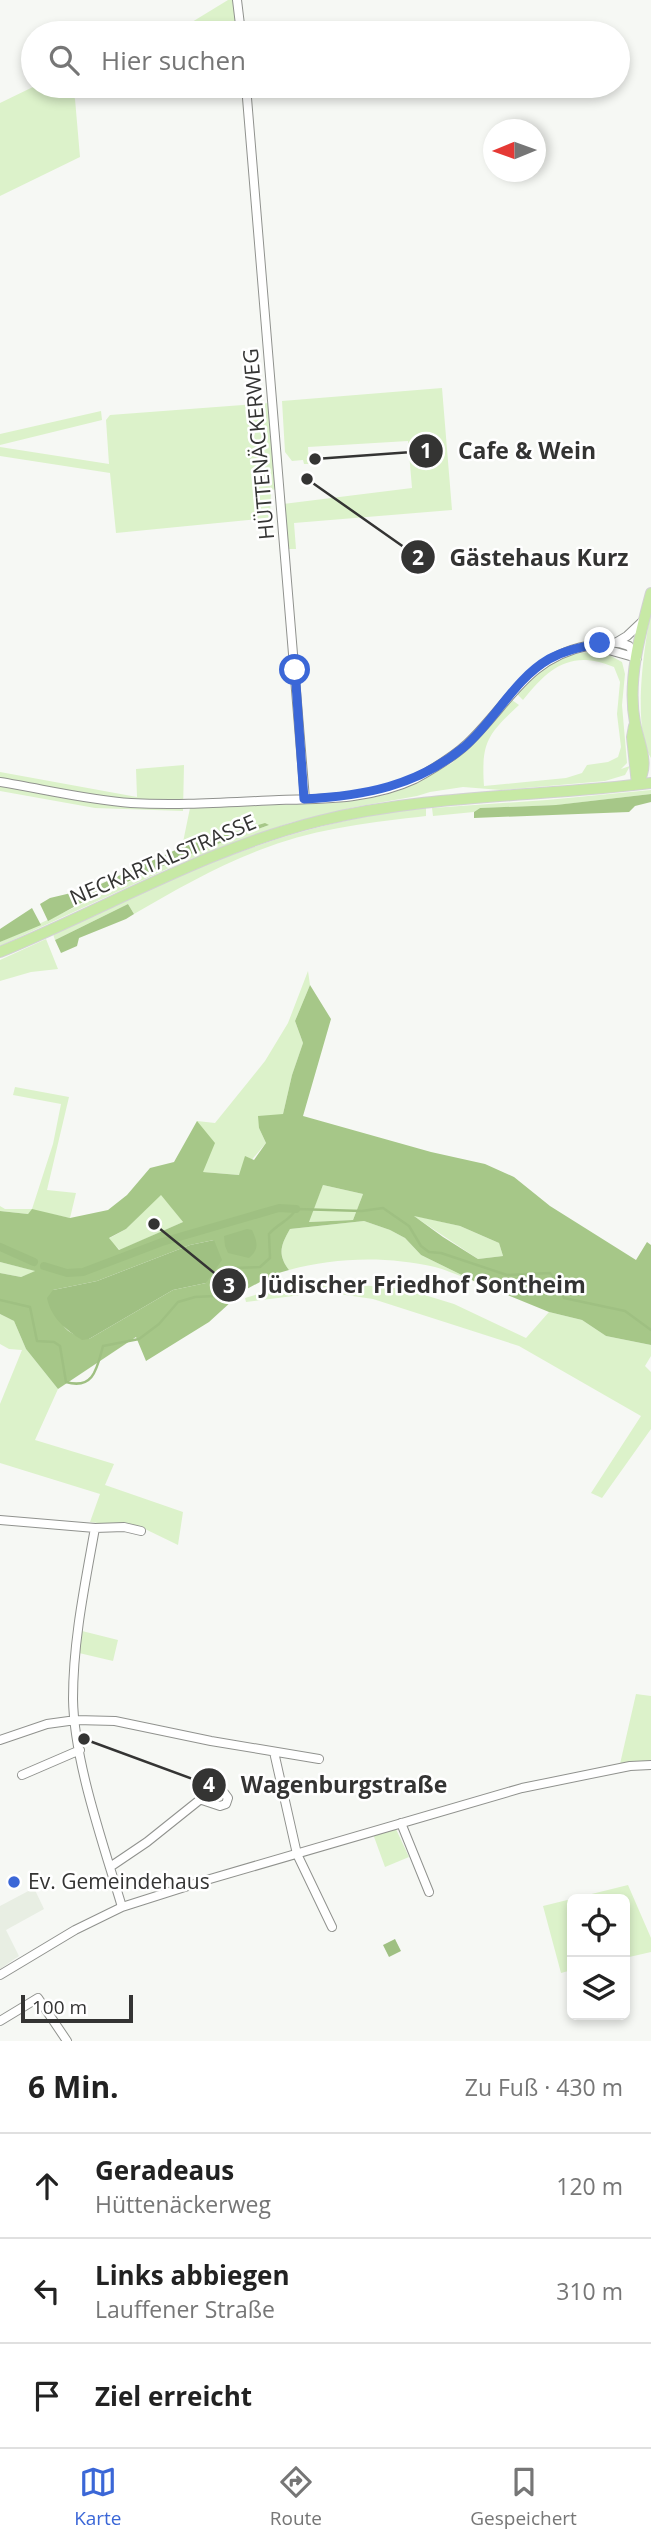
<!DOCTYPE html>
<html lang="de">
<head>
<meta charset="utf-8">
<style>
  body { margin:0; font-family:"Open Sans",sans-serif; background:#f6f6f6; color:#222 }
  .controls { position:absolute; right:21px; bottom:21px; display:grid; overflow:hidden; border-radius:10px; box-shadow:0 4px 10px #0003 }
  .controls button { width:63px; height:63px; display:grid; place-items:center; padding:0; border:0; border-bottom:2px solid #e0e0e0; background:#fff; color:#222; font:35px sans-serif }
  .compass { position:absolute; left:483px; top:119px; width:63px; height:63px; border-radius:50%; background:#fff; box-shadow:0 4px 10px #0003; rotate:269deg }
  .scale { position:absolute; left:21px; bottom:18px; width:112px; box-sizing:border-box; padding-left:7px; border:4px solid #343433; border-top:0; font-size:19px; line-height:24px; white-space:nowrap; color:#343433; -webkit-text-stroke:5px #fff; paint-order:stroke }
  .stop { position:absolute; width:21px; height:21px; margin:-16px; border:5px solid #3b67d7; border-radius:50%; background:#fff }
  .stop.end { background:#3b67d7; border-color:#fff; box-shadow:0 2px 7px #0008 }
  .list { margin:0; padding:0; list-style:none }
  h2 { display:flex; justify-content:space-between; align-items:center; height:91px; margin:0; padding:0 28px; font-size:30px }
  h2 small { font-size:23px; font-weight:400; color:#767676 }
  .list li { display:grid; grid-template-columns:46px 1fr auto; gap:21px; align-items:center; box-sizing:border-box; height:105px; padding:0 28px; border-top:2px solid #e0e0e0 }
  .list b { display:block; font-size:26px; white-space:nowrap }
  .list p { margin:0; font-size:23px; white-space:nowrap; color:#767676 }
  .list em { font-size:23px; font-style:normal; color:#767676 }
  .icon { flex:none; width:38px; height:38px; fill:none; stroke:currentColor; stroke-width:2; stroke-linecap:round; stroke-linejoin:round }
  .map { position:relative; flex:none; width:651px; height:2041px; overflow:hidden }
  .search { position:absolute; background:#fff; box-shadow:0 4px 10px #0003; left:21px; right:21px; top:21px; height:77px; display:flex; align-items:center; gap:18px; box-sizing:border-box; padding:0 24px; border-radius:38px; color:#767676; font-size:26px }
  .sheet { height:406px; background:#fff }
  nav { display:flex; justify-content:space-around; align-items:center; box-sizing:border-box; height:98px; border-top:2px solid #e0e0e0; background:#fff; font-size:19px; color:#767676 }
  nav a { display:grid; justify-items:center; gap:4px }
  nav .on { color:#3b67d7 }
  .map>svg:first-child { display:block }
  .built { fill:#e8eee3 }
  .green { fill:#dcf2ca }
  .forest { fill:#a6c788; fill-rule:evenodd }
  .water { fill:#9fc082 }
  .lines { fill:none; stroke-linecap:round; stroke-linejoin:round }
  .stream { stroke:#9fc082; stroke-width:2.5 }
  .canal { stroke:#9fc082; stroke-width:8 }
  .minor-casing { stroke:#90928e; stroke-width:10 }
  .major-casing { stroke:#d2d2d2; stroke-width:12 }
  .minor { stroke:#fff; stroke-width:8 }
  .major { stroke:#c7e9a5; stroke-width:10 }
  .route { stroke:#3b67d7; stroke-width:9 }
  .poi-dot { fill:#3b67d7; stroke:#fff; stroke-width:2.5 }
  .labels { text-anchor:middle; stroke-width:5; stroke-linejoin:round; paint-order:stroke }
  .street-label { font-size:21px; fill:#343433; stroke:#fff }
  .poi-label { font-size:21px; fill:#343433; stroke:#fff; text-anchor:start }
  .leader { fill:none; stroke:#343433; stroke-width:2.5 }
  .callout-dot { fill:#343433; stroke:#fff; stroke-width:2.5 }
  .mark-label { font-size:21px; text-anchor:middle; font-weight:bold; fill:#fff }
  .callout-label { font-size:23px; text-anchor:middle; font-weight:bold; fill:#343433; stroke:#fff; stroke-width:5; stroke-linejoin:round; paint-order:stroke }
</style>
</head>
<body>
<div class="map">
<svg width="651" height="2041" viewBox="0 0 651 2041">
  <rect width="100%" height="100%" fill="#f6f8f4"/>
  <path class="built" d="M34 1888 44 1909 6 1930 19 1956 0 1969V1906Z"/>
  <path class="green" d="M228 0H233L239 33H174Z
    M35 86H69L75 99 80 157 0 196V103Z
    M442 388 452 510 294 523 296 549H287L283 504 412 488 408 441 308 447 309 464H304L303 460 292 461 285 452 282 401Z
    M269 403 278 489 271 490 270 518 116 533 110 473 0 456V447L109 464 106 420 110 415Z
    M101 411 102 420 0 445V434Z
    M651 612V758C632 730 644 645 651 612Z
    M590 652 609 655 622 662 625 674 622 705 627 763 621 769 630 766 625 775 605 781 501 790 463 787 430 792 417 796 355 807 289 823 180 863 0 946V942L183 857 269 825 182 847 190 808 335 803 385 795 424 778 452 763 512 700 519 705C488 734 481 742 484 786L566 778 582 773 587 765 608 762 618 757 621 747 617 714 620 682 614 667C572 649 549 667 523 700L517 694C538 670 559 654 590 652Z
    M184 765 183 811 95 808 0 791V772L137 797 136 769Z
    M651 790V794L557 805 480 808 474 812 433 816 432 808 547 800Z
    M426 808V816C373 822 319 828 268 847 221 864 177 889 134 914L128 904 55 940 53 934C178 875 286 822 426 808Z
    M46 939 58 969 31 972 0 981V960Z
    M308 971 310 985 295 1021 303 1043 292 1075 283 1114 259 1128 266 1143 239 1175 203 1172 197 1121 215 1123 265 1061 288 1023Z
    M15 1087 69 1097 47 1190 76 1193 70 1218 32 1210 28 1214 0 1211V1206L5 1209H32L53 1144 61 1104 13 1095Z
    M323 1185 363 1194 353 1220 308 1222Z
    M161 1194 183 1222 120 1250 108 1239 126 1229Z
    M412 1215 460 1226 499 1243 503 1256 478 1259Z
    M364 1221 390 1230 405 1238 421 1255 476 1282C463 1277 449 1271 435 1267 388 1256 335 1257 289 1270 277 1254 281 1245 290 1229Z
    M0 1262 36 1271 21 1277 0 1273Z
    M326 1282 405 1289 454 1304 526 1338 549 1312 582 1320 606 1336 651 1345V1356L645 1366 651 1372V1429L602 1498 591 1493 641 1416 519 1346 373 1299 325 1292 246 1302 245 1298 272 1290Z
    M0 1314 14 1321 26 1349 58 1389 35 1440 114 1464 105 1485 183 1512 178 1545 145 1529 90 1522 100 1494 0 1463V1404L22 1350 9 1349 0 1344Z
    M82 1631 118 1640 113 1661 79 1653Z
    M636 1694 651 1696V1761L620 1764Z
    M395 1827 409 1857 385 1867 373 1834Z
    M628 1885 651 1938V1952L625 1958V1899H572V1970L561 1973 543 1906Z"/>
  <path class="forest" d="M651 794V802L635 806 629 812 474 818V812L480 808 556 805Z
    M265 823 269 825 183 857 83 902 48 921 40 904 50 898 92 888 182 847Z
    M128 904 134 914 126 919 79 938 77 946 61 953 55 940Z
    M32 908 41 925 0 942V929Z
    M310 985 331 1019 303 1116 431 1152 485 1164 514 1177 550 1206 636 1260 647 1242 651 1245V1345L606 1336 582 1320 549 1312 476 1282 421 1255 405 1238 390 1230 364 1221 290 1229C281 1245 277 1254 289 1270L275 1274 243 1291 209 1322 146 1361 136 1337 58 1389 26 1349 14 1321 0 1314V1273L21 1277 35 1271 0 1262V1211L28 1214 32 1209 70 1218 108 1210 127 1195 150 1168 174 1162 197 1121 215 1143 203 1172 239 1175 245 1156 254 1160 266 1143 259 1128 258 1116 283 1114 292 1075 303 1043 295 1021ZM323 1185 363 1194 353 1220 309 1222ZM161 1195 183 1222 119 1250 109 1238 126 1229ZM414 1216 460 1226 499 1243 503 1256 478 1259 443 1237ZM214 1240 206 1283 173 1290 89 1339C58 1333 58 1317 53 1290L97 1281 190 1245Z"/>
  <path class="water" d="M247 1229 252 1230C257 1241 260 1249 249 1258L228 1253 225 1246 224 1236Z
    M214 1240 222 1260 206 1283 173 1290 89 1339 82 1340C66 1330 51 1318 47 1298L53 1290 97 1281 190 1245Z
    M395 1939 401 1951 389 1957 383 1945Z"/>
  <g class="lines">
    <path class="stream" d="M0 1300 30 1307 37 1341 54 1342 60 1346 66 1382C94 1390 97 1368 103 1346L139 1339 159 1324 178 1302 195 1297 215 1296 220 1292 225 1275 233 1268 260 1267 270 1258 269 1234C278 1223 290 1221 296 1209L362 1211 383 1208 409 1226 421 1246 429 1252 441 1253 507 1275 550 1273 558 1283 564 1298 625 1311 651 1330"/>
    <path class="canal" d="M0 1247 34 1262
      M44 1266 67 1273 83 1272 162 1242 279 1208 296 1209"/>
    <defs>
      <path id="minor" d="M237 0 241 33
        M246 86 305 799
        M617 642 627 636 644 620
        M591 645 637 658
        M0 782C43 789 88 800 131 803 180 806 230 802 279 800 325 799 373 799 415 779 433 769 452 758 467 744 508 705 528 657 587 646 602 643 614 640 629 646L637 658
        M0 1520 95 1528 124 1527 141 1531
        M95 1528C85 1584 73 1641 73 1699 74 1762 104 1846 122 1907
        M0 1740 47 1724 76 1720 115 1721 211 1741 319 1759
        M274 1752 297 1854 332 1927
        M22 1775 80 1750
        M401 1823 429 1892
        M110 1867 147 1842 212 1790H222L228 1798 226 1804 220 1806 202 1800
        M0 1975 75 1930 122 1907 210 1879 522 1788 630 1766 651 1765
        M0 2021 38 1998 67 2041"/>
      <path id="major" d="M634 726 632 737 637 784
        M637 784C651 765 639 745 635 723 627 681 640 634 651 593
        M0 952C107 908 206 849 319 821 428 794 541 797 651 783"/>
    </defs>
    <use href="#minor" class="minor-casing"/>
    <use href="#major" class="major-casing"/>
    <use href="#minor" class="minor"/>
    <use href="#major" class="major"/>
  </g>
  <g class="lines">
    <path class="route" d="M295 670 304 799C364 796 417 786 464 747 495 721 513 680 549 659 565 650 582 647 600 643"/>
  </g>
  <circle class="poi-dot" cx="14" cy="1882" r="7"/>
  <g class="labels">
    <g class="street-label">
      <text transform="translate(259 444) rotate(-95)" y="7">HÜTTENÄCKERWEG</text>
      <text transform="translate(163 860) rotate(-23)" y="7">NECKARTALSTRASSE</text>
    </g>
    <g class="poi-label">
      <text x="28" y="1889">Ev. Gemeindehaus</text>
    </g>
  </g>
  <path class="leader" d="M315 459L426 451M307 479L418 557M154 1224L229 1285M84 1739L209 1785"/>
  <g class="callout-dot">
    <circle cx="315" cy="459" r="7"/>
    <circle cx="307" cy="479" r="7"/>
    <circle cx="154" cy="1224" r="7"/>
    <circle cx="84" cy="1739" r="7"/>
    <circle cx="426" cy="451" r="18"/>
    <circle cx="418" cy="557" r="18"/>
    <circle cx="229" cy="1285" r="18"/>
    <circle cx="209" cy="1785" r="18"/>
  </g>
  <g class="mark-label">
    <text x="426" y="458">1</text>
    <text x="418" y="565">2</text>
    <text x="229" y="1293">3</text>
    <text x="209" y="1792">4</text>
  </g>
  <g class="callout-label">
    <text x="527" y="459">Cafe &amp; Wein</text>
    <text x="539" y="566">Gästehaus Kurz</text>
    <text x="423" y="1293">Jüdischer Friedhof Sontheim</text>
    <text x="344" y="1793">Wagenburgstraße</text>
  </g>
</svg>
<div class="controls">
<button><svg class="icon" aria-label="locate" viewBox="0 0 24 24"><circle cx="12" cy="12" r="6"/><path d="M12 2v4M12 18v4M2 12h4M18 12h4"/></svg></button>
<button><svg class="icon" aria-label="layers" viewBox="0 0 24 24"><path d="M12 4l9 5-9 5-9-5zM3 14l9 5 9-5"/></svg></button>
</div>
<svg class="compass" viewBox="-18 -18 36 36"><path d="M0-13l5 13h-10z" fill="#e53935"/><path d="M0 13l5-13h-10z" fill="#767676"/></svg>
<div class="scale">100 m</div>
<div class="stop" style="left:295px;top:670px"></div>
<div class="stop end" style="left:600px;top:643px"></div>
<div class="search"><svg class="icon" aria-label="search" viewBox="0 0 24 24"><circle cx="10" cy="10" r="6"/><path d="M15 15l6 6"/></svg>Hier suchen</div>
</div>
<section class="sheet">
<h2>6 Min.<small>Zu Fuß · 430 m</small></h2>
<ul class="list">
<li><svg class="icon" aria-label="ahead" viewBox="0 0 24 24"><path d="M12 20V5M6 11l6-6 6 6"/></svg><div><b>Geradeaus</b><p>Hüttenäckerweg</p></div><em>120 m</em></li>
<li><svg class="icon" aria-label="left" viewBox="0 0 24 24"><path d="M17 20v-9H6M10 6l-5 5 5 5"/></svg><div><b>Links abbiegen</b><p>Lauffener Straße</p></div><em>310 m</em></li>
<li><svg class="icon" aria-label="arrive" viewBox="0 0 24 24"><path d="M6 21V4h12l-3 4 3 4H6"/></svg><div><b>Ziel erreicht</b></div></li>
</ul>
</section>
<nav>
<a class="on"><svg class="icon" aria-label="map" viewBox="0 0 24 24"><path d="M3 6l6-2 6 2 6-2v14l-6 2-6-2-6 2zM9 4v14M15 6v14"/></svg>Karte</a>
<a><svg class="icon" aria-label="directions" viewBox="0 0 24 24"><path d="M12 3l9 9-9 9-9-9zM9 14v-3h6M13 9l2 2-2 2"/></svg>Route</a>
<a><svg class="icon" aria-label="saved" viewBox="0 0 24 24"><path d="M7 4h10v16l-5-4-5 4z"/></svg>Gespeichert</a>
</nav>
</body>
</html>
